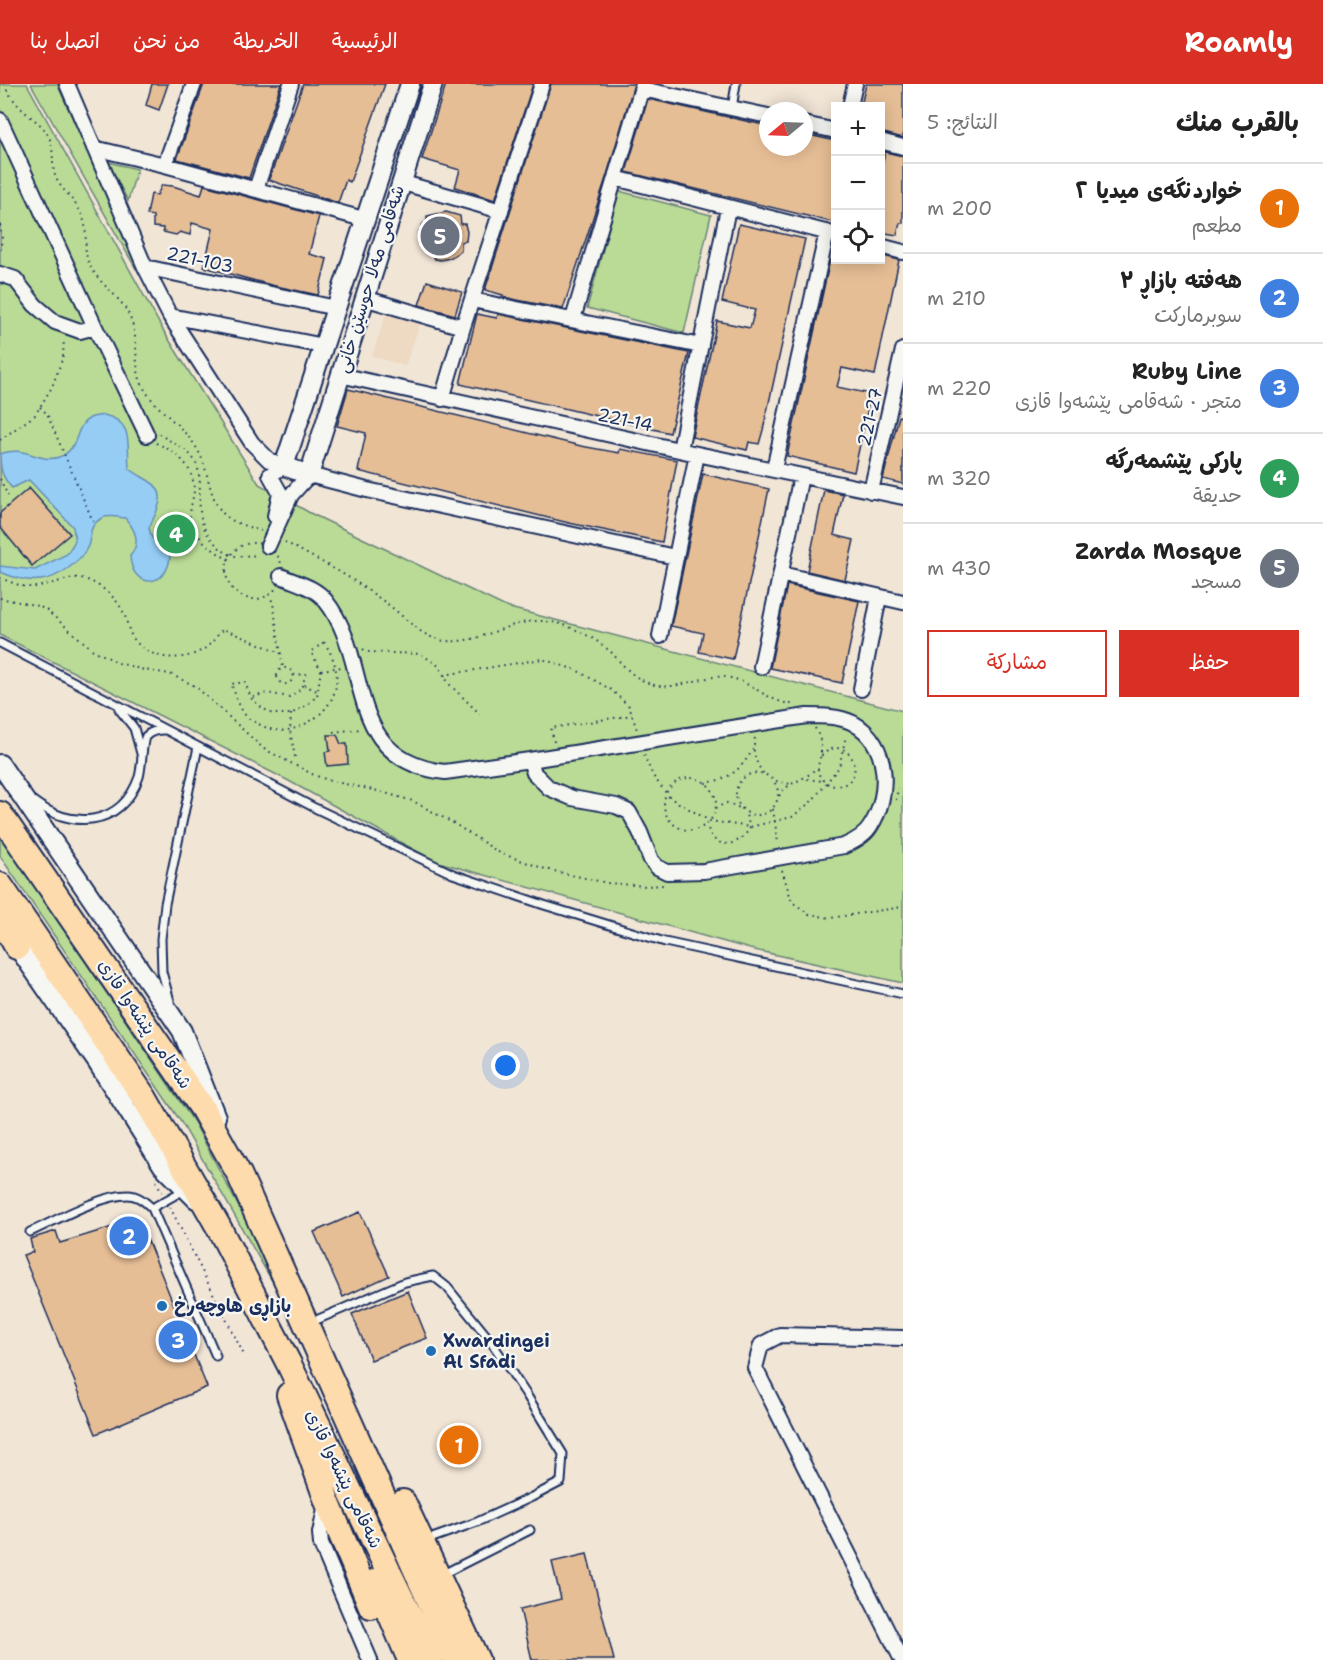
<!DOCTYPE html>
<html lang="ar">
<head>
<meta charset="utf-8">
<style>
  body { margin:0; font-family:"Shantell Sans","Playpen Sans Arabic",sans-serif; background:#f6f6f6; color:#222; direction:rtl }
  .controls { position:absolute; right:18px; top:18px; display:grid; overflow:hidden; border-radius:0px; box-shadow:0 3px 15px #0003 }
  .controls button { width:54px; height:54px; display:grid; place-items:center; padding:0; border:0; border-bottom:2px solid #e0e0e0; background:#fff; color:#222; font:30px sans-serif }
  .compass { position:absolute; left:759px; top:18px; width:54px; height:54px; border-radius:50%; background:#fff; box-shadow:0 3px 15px #0003; rotate:251deg }
  .you { position:absolute; left:506px; top:982px; width:21px; height:21px; margin:-15px; border:4px solid #fff; border-radius:50%; background:#1a73e8; box-shadow:0 0 0 9px #1a73e833 }
  .badge { display:grid; place-items:center; width:39px; height:39px; border-radius:50%; background:#d93025; color:#fff; font-size:20px; font-weight:700 }
  .pin { position:absolute; translate:-50% -50%; border:3px solid #fff; box-shadow:0 2px 6px #0006 }
  .list { margin:0; padding:0; list-style:none }
  h2 { display:flex; justify-content:space-between; align-items:center; height:78px; margin:0; padding:0 24px; font-size:26px }
  h2 small { font-size:20px; font-weight:400; color:#767676 }
  .list li { display:grid; grid-template-columns:39px 1fr auto; gap:18px; align-items:center; box-sizing:border-box; height:90px; padding:0 24px; border-top:2px solid #e0e0e0 }
  .list b { display:block; font-size:22px; white-space:nowrap }
  .list p { margin:0; font-size:20px; white-space:nowrap; color:#767676 }
  .list em { font-size:20px; font-style:normal; color:#767676 }
  .actions { display:flex; gap:12px; padding:18px 24px }
  .actions a { flex:1; padding:14px 0; border:2px solid #d93025; border-radius:0px; text-align:center; font-size:21px; color:#d93025 }
  .actions .main { background:#d93025; color:#fff }
  .icon { flex:none; width:33px; height:33px; fill:none; stroke:currentColor; stroke-width:2; stroke-linecap:round; stroke-linejoin:round }
  .map { position:relative; flex:none; width:903px; height:1576px; overflow:hidden; direction:ltr }
  header { display:flex; align-items:center; gap:36px; box-sizing:border-box; height:84px; padding:0 30px; background:#d93025; color:#fff }
  header strong { font-size:28px }
  nav { display:flex; gap:33px; margin-inline-start:auto; font-size:21px }
  main { display:flex }
  aside { flex:1; background:#fff }
  .map>svg:first-child { display:block }
  .built { fill:#eed9c3 }
  .green { fill:#b9db95; stroke:#6a857a; stroke-width:1.5 }
  .water { fill:#96cdf5; stroke:#658eb9; stroke-width:1.5 }
  .building { fill:#e6be96; stroke:#1b2f5e; stroke-width:1.5 }
  .lines { fill:none; stroke-linecap:round; stroke-linejoin:round }
  .lane-casing { stroke:#1b2f5e; stroke-width:11 }
  .street-casing { stroke:#1b2f5e; stroke-width:18 }
  .secondary-casing { stroke:#1b2f5e; stroke-width:22 }
  .highway-casing { stroke:#1b2f5e; stroke-width:28 }
  .path { stroke:#1b2f5e; stroke-width:2; stroke-dasharray:1.5 4.5; stroke-linecap:butt }
  .lane { stroke:#f6f6f2; stroke-width:7 }
  .street { stroke:#f6f6f2; stroke-width:14 }
  .secondary { stroke:#f6f6f2; stroke-width:18 }
  .highway { stroke:#fedbac; stroke-width:24 }
  .poi-dot { fill:#1f6fb2; stroke:#f6f6f2; stroke-width:2 }
  .labels { text-anchor:middle; stroke-width:4.5; stroke-linejoin:round; paint-order:stroke }
  .street-label { font-size:18px; fill:#1b2f5e; stroke:#f6f6f2 }
  .poi-label { font-size:18px; font-weight:bold; fill:#1b2f5e; stroke:#f6f6f2; text-anchor:start }
</style>
</head>
<body>
<header>
<strong>Roamly</strong>
<nav><a>الرئيسية</a><a>الخريطة</a><a>من نحن</a><a>اتصل بنا</a></nav>
</header>
<main>
<aside>
<h2>بالقرب منك<small>النتائج: 5</small></h2>
<ul class="list">
<li><span class="badge" style="background:#e8710a">1</span><div><b>خواردنگەی میدیا ٢</b><p>مطعم</p></div><em>200 m</em></li>
<li><span class="badge" style="background:#3f7fe0">2</span><div><b>هەفتە بازاڕ ٣</b><p>سوبرماركت</p></div><em>210 m</em></li>
<li><span class="badge" style="background:#3f7fe0">3</span><div><b>Ruby Line</b><p>متجر · شەقامی پێشەوا قازی</p></div><em>220 m</em></li>
<li><span class="badge" style="background:#2e9e5b">4</span><div><b>پارکی پێشمەرگە</b><p>حديقة</p></div><em>320 m</em></li>
<li><span class="badge" style="background:#6b7280">5</span><div><b>Zarda Mosque</b><p>مسجد</p></div><em>430 m</em></li>
</ul>
<div class="actions"><a class="main">حفظ</a><a>مشاركة</a></div>
</aside>
<div class="map">
<svg width="903" height="1576" viewBox="0 0 903 1576">
  <rect width="100%" height="100%" fill="#f1e5d6"/>
  <filter id="ink" filterUnits="userSpaceOnUse"><feTurbulence type="fractalNoise" baseFrequency=".0167" numOctaves="2"/><feDisplacementMap in="SourceGraphic" scale="12" xChannelSelector="R" yChannelSelector="G"/><feConvolveMatrix kernelMatrix="1 2 1 2 8 2 1 2 1" color-interpolation-filters="sRGB"/></filter>
  <g filter="url(#ink)">
    <path class="built" d="M386 230 420 240 405 282 372 272Z"/>
    <path class="green" d="M0 0H27L163 246 259 400 310 429 506 523 903 627V899L750 865 435 777 287 696 0 551Z
      M31 0H57L140 182 136 185Z
      M108 78 137 85 128 117Z
      M619 107 711 131 684 249 587 224Z
      M0 752 194 1038 254 1152 276 1204 181 1038 0 772Z"/>
    <path class="water" d="M104 331C134 338 127 359 129 384 136 390 141 392 149 397 170 409 156 428 149 444L152 454 170 470C170 503 132 508 130 472 141 459 136 446 125 434 117 433 109 431 102 434 88 442 92 450 88 462 81 478 58 494 41 496 26 498 13 493 0 488V482L35 486 67 470 75 457 73 443 29 396 12 404C2 393 0 385 0 370 25 360 39 380 59 373 81 365 73 343 90 334 94 332 100 332 104 331Z"/>
    <path class="building" d="M152 0H168L159 26 146 21Z
      M204 0H281L249 94 177 75Z
      M303 0H385L350 98 346 96 338 119 269 96Z
      M446 0H533L495 116 455 103 460 86 422 75Z
      M551 0H634L607 91 563 225 502 213 503 211 485 206Z
      M866 0H903V54L880 48V22H861Z
      M648 15 768 42V63H804V50L836 57V139L626 88Z
      M885 68 903 72V139H900L897 151 880 148V89Z
      M162 101 173 102 201 111 204 101 319 132 309 170 327 175 318 211 271 201 204 183 213 145 192 139 190 151 180 148 176 151 163 148V144L153 143V132L147 131 151 110 157 111Z
      M446 128 460 132 461 140H465L467 148 466 157 461 158V167L450 174 441 176 435 175 432 169H427L423 164 420 157 419 148 423 140 427 138V132Z
      M739 140 805 155 763 346 759 360 749 358 747 366 692 353 717 237 750 244 755 226 722 218Z
      M880 171 899 176 875 291 842 284 837 303 871 310 854 388 787 372 830 176H880Z
      M427 197 462 208 455 231 419 221Z
      M477 230 497 234 498 230 689 269 670 349 460 300Z
      M348 305 581 362 619 369 620 365 677 376 662 458 569 439 358 387 366 349 337 342Z
      M899 332 903 333V400L883 395Z
      M703 390 769 405 733 575 699 568 703 549 671 542Z
      M29 404 70 450 32 482 0 443V429Z
      M824 406 843 410 834 451 854 456 845 496 807 487Z
      M787 501 859 517 842 599 770 584Z
      M328 651H337L341 660H347L348 680 327 682 325 668 330 667Z
      M360 1128 389 1192 343 1213 314 1148Z
      M139 1135 207 1303 96 1350 23 1171 33 1168 30 1155 56 1147 60 1159Z
      M408 1207 427 1254 371 1276 352 1230Z
      M587 1470 614 1576H532L520 1525 561 1515 552 1478Z"/>
    <g class="lines">
      <defs>
        <path id="lane" d="M732 24 736 0
          M0 559 315 724 453 790 544 821 665 858 903 910
          M119 625 134 644 142 673
          M32 716C70 746 121 744 139 693 142 684 142 656 146 652 151 647 158 646 164 646
          M170 917 162 888 161 855 165 820 198 663
          M152 1124 186 1105
          M30 1148C55 1137 100 1111 128 1111 138 1111 145 1118 152 1124L216 1272
          M314 1237 405 1198 433 1192 447 1203 490 1256 526 1310 563 1370 561 1398 532 1413 477 1438 424 1457
          M443 1490 530 1446"/>
        <path id="street" d="M67 0 145 183 336 224
          M642 5 768 32
          M850 22 855 0
          M0 36 95 243 147 351
          M804 40 836 47
          M880 57 903 63
          M94 64 165 81 367 136
          M165 81 194 0
          M615 94 833 150
          M400 98 501 127
          M256 105 291 0
          M880 162 903 168
          M145 183 170 232 252 359 269 376 284 382
          M0 190 15 195 35 221 55 238 80 247 95 243
          M364 214 463 243
          M472 216 701 262
          M170 232 324 262
          M573 235 643 0
          M340 291 697 370 903 413
          M442 315 463 243 542 0
          M680 366 728 124
          M774 385 827 148
          M871 407 903 266
          M275 432 280 409 270 391 284 382
          M268 462 291 411 309 391 367 406 675 473
          M781 490 903 518
          M281 492C296 499 315 503 325 516 374 576 341 676 445 688L530 676 534 689 549 704 572 714 616 722 629 728 640 748 651 776 657 783 667 788 704 787 844 762C853 758 865 752 870 743 891 712 890 659 853 639 839 632 822 632 807 632L530 676
          M660 552 697 370
          M761 583 801 392
          M861 605 879 513
          M326 1421 320 1449 321 1460 370 1576
          M902 1576 755 1284 761 1261 780 1251 903 1254"/>
        <path id="secondary" d="M410 0 284 382 309 391 433 0
          M0 680 182 947 216 1033
          M10 852 97 978 163 1082 196 1115"/>
        <path id="highway" d="M0 730 202 1024 239 1090 456 1576
          M0 801 144 1013 218 1142 289 1280 431 1576
          M0 833 17 863
          M289 1311 327 1417 371 1522
          M403 1418 477 1576
          M376 1497 410 1576"/>
      </defs>
      <use href="#lane" class="lane-casing"/>
      <use href="#street" class="street-casing"/>
      <use href="#secondary" class="secondary-casing"/>
      <use href="#highway" class="highway-casing"/>
      <path class="path" d="M4 0C9 11 17 21 26 29 34 36 43 41 48 51 55 64 51 78 55 91 59 106 78 116 84 137 88 150 83 164 88 177 96 199 119 210 129 231 140 255 133 277 141 298 151 323 181 339 196 363 209 383 207 408 221 427 230 439 247 442 261 447
        M0 141 2 154 0 169
        M40 323 47 330 95 442
        M159 350C169 357 186 364 193 374 209 397 188 431 213 457 218 463 224 468 231 471 239 474 249 470 258 472
        M0 356 35 331 52 303 63 273 64 255
        M156 359C177 368 194 382 194 407 193 416 189 427 190 436 194 453 215 468 229 476
        M0 395 8 412
        M285 458C308 471 331 482 353 496 365 504 378 513 390 522 407 535 424 556 447 557 489 560 515 527 561 540 579 546 598 556 612 569 621 579 630 590 642 596 672 613 696 590 726 593 750 596 767 618 792 620
        M226 487a28 28 0 1 1 56 0a28 28 0 1 1-56 0Z
        M0 494C11 498 23 504 35 503 46 502 73 492 81 494 100 499 118 514 125 532 127 539 129 548 133 554 149 577 186 580 208 562 213 558 218 550 223 545L281 569
        M269 510 273 519 283 584
        M0 514 34 521 45 525 93 566 119 579 144 586 170 590 195 602 264 665 314 691 331 697 378 707 413 717 453 739 500 769 545 785 607 799 646 802 664 801
        M324 558C346 590 339 624 303 641 288 648 274 649 259 640 256 638 250 636 247 633 239 625 236 610 231 600L245 598 251 614 261 623 272 630H291L307 621 317 612 321 586 311 568Z
        M363 565 367 568 421 570 439 582 449 600 480 630
        M277 592a8 8 0 1 1 16 0a8 8 0 1 1-16 0Z
        M321 586 342 583
        M444 591 542 575 576 586 610 605 629 622 637 646
        M304 601 317 607
        M253 613 267 609 289 613 301 605 306 590 293 591
        M291 630 290 647 295 673
        M815 644C819 651 822 659 821 667 821 677 814 684 821 694 825 699 831 702 837 702 871 699 850 644 821 672
        M333 648 361 645
        M755 654C752 667 755 679 764 690
        M554 658 551 644 632 631
        M644 671 653 692 670 714 710 737 750 743 792 733 812 717 839 683 846 652
        M736 710a21 21 0 1 1 42 0a21 21 0 1 1-42 0Z
        M664 720a26 26 0 1 1 52 0a26 26 0 1 1-52 0Z
        M807 695 822 697
        M776 697 790 700
        M705 699C731 695 740 686 754 664
        M779 712C789 696 804 698 816 684
        M896 716 898 704
        M715 724 727 719 740 724
        M773 725 778 759
        M707 739C710 767 740 765 750 743L745 728
        M782 786 792 818 809 830 830 834 903 823
        M156 1097 162 1108
        M170 1123 244 1271"/>
      <use href="#lane" class="lane"/>
      <use href="#street" class="street"/>
      <use href="#secondary" class="secondary"/>
      <use href="#highway" class="highway"/>
    </g>
  </g>
  <g class="poi-dot">
    <circle cx="162" cy="1222" r="6"/>
    <circle cx="431" cy="1267" r="6"/>
  </g>
  <g class="labels">
    <g class="street-label">
      <text transform="translate(200 176) rotate(12)" y="6">221-103</text>
      <text transform="translate(370 195) rotate(-73)" y="6">شەقامی مەلا حوسێن خانی</text>
      <text transform="translate(870 333) rotate(-77)" y="6">221-27</text>
      <text transform="translate(625 336) rotate(12)" y="6">221-14</text>
      <text transform="translate(145 940) rotate(56)" y="6">شەقامی پێشەوا قازی</text>
      <text transform="translate(344 1395) rotate(64)" y="6">شەقامی پێشەوا قازی</text>
    </g>
    <g class="poi-label">
      <text x="174" y="1228">بازاڕی هاوچەرخ</text>
      <text x="443" y="1263">Xwardingei<tspan x="443" dy="21">Al Sfadi</tspan></text>
    </g>
  </g>
</svg>
<div class="controls">
<button>+</button>
<button>−</button>
<button><svg class="icon" aria-label="locate" viewBox="0 0 24 24"><circle cx="12" cy="12" r="6"/><path d="M12 2v4M12 18v4M2 12h4M18 12h4"/></svg></button>
</div>
<svg class="compass" viewBox="-18 -18 36 36"><path d="M0-13l5 13h-10z" fill="#e53935"/><path d="M0 13l5-13h-10z" fill="#767676"/></svg>
<div class="you"></div>
<div class="pin badge" style="left:459px;top:1361px;background:#e8710a">1</div>
<div class="pin badge" style="left:129px;top:1152px;background:#3f7fe0">2</div>
<div class="pin badge" style="left:178px;top:1256px;background:#3f7fe0">3</div>
<div class="pin badge" style="left:176px;top:450px;background:#2e9e5b">4</div>
<div class="pin badge" style="left:440px;top:152px;background:#6b7280">5</div>
</div>
</main>
</body>
</html>
